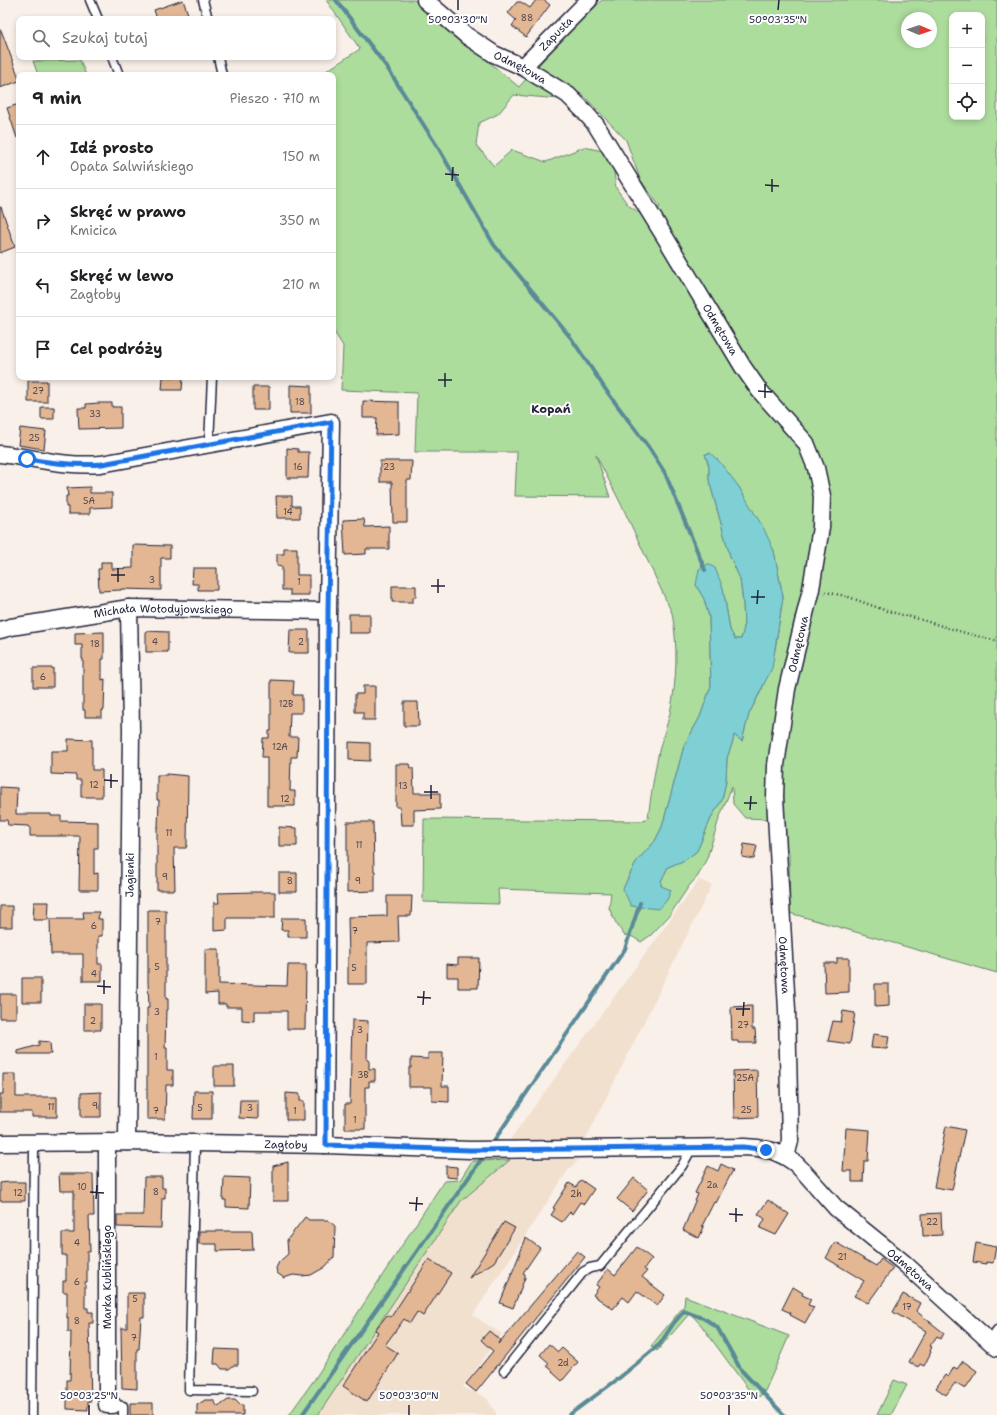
<!DOCTYPE html>
<html lang="pl">
<head>
<meta charset="utf-8">
<style>
  body { margin:0; font-family:"Shantell Sans",sans-serif; background:#f2f2f2; color:#202124 }
  .controls { position:absolute; right:12px; top:12px; display:grid; overflow:hidden; border-radius:8px; box-shadow:0 2px 6px #0003 }
  .controls button { width:36px; height:36px; display:grid; place-items:center; padding:0; border:0; border-bottom:1px solid #e0e0e0; background:#fff; color:#202124; font:20px sans-serif }
  .compass { position:absolute; left:901px; top:12px; width:36px; height:36px; border-radius:50%; background:#fff; box-shadow:0 2px 6px #0003; rotate:92deg }
  .stop { position:absolute; width:12px; height:12px; margin:-9px; border:3px solid #1a73e8; border-radius:50%; background:#fff }
  .stop.end { background:#1a73e8; border-color:#fff; box-shadow:0 1px 4px #0008 }
  .list { margin:0; padding:0; list-style:none }
  h2 { display:flex; justify-content:space-between; align-items:center; height:52px; margin:0; padding:0 16px; font-size:17px }
  h2 small { font-size:13px; font-weight:400; color:#757577 }
  .list li { display:grid; grid-template-columns:26px 1fr auto; gap:12px; align-items:center; box-sizing:border-box; height:64px; padding:0 16px; border-top:1px solid #e0e0e0 }
  .list b { display:block; font-size:15px; white-space:nowrap }
  .list p { margin:0; font-size:13px; white-space:nowrap; color:#757577 }
  .list em { font-size:13px; font-style:normal; color:#757577 }
  .icon { flex:none; width:22px; height:22px; fill:none; stroke:currentColor; stroke-width:2; stroke-linecap:round; stroke-linejoin:round }
  .map { position:relative; flex:none; width:997px; height:1415px; overflow:hidden }
  .search { position:absolute; background:#fff; box-shadow:0 2px 6px #0003; left:16px; top:16px; width:320px; height:44px; display:flex; align-items:center; gap:10px; box-sizing:border-box; padding:0 14px; border-radius:8px; color:#757577; font-size:15px }
  .panel { position:absolute; background:#fff; box-shadow:0 2px 6px #0003; left:16px; top:72px; width:320px; height:308px; border-radius:8px }
  .map>svg:first-child { display:block }
  .built { fill:#f2e0cf }
  .green { fill:#addd9d; stroke:#68806c; fill-rule:evenodd }
  .water { fill:#7fd0d5; stroke:#5a8a97 }
  .lines { fill:none; stroke-linecap:round; stroke-linejoin:round }
  .stream { stroke:#5a8a97; stroke-width:4 }
  .building { fill:#e3b793; stroke:#22223b }
  .service-casing { stroke:#22223b; stroke-width:11 }
  .minor-casing { stroke:#22223b; stroke-width:19 }
  .path { stroke:#22223b; stroke-width:2.5; stroke-dasharray:1 3; stroke-linecap:butt }
  .service { stroke:#fff; stroke-width:8 }
  .minor { stroke:#fff; stroke-width:16 }
  .route { stroke:#1a73e8; stroke-width:5 }
  .ticks { fill:none; stroke:#22223b; stroke-width:1.5 }
  .labels { text-anchor:middle; stroke-width:4; stroke-linejoin:round; paint-order:stroke }
  .number-label { font-size:9px; fill:#524751 }
  .street-label { font-size:11px; fill:#22223b; stroke:#fff }
  .neighbourhood-label { font-size:12px; font-weight:bold; fill:#22223b; stroke:#fff }
  .ticks-label { font-size:10px; text-anchor:middle; fill:#22223b; stroke:#fff; stroke-width:4; stroke-linejoin:round; paint-order:stroke }
</style>
</head>
<body>
<div class="map">
<svg width="997" height="1415" viewBox="0 0 997 1415">
  <rect width="100%" height="100%" fill="#f9f1e9"/>
  <filter id="ink" filterUnits="userSpaceOnUse"><feTurbulence type="fractalNoise" baseFrequency=".025" numOctaves="2"/><feDisplacementMap in="SourceGraphic" scale="8" xChannelSelector="R" yChannelSelector="G"/><feConvolveMatrix kernelMatrix="1 2 1 2 8 2 1 2 1" color-interpolation-filters="sRGB"/></filter>
  <g filter="url(#ink)">
    <path class="built" d="M699 880 712 885 585 1141H509Z
      M580 1159 569 1169 473 1315 502 1334 463 1387 487 1398 497 1415H318L461 1201 510 1160Z"/>
    <path class="green" d="M326 0H414L519 87 561 40 602 0H997V973L790 913 789 853 770 819 745 818 733 804 732 786 719 819 707 858 698 876 689 886 669 916 651 935 641 942 633 937 624 935 616 923 609 908 611 893 498 889 499 904 423 902 424 819 641 821 648 818C651 796 654 773 659 751 662 738 667 726 670 713 677 681 678 645 672 613L624 510 596 455 610 497 515 496 517 452H415L417 393 341 390 343 346 333 330V75H320L360 49ZM952 15H982V117H952ZM907 18H931V42H907ZM572 91 582 94 626 140 640 179 660 207 645 217 628 205 616 188 613 163 603 151 584 147 546 162 512 150 494 166 476 145 479 123 498 114 514 95 559 99ZM705 454 729 476 739 487 774 551 783 597 775 650 762 689 749 714 742 741 734 735 733 741 727 758 726 781 722 800 712 816 697 851 685 860 668 867 661 881V887L623 889 629 876 637 861 655 841 662 827 684 746 700 717 711 686 709 617 704 599 696 585 723 588 730 630 735 639H741L744 628 743 602 740 579 730 556 709 480V466Z
      M80 60 86 75H38L33 61Z
      M510 1160 461 1201 318 1415H289L314 1380 444 1181 460 1180 472 1161Z
      M685 1296 789 1336 765 1391 759 1397 748 1389 701 1325 690 1313 657 1351 651 1346 684 1306Z
      M894 1380 907 1385 891 1415H877Z"/>
    <path class="water" d="M710 453 719 461 739 487 764 529 774 551 783 597 772 668 749 714 742 741 734 735 733 741 727 758 726 781 722 800 712 816 697 851 685 860 668 867 661 881V886L671 890 667 900 659 909 631 906 623 889 629 876 637 861 655 841 662 827 684 746 700 717 711 686 709 617 704 599 696 585 699 569 708 564 715 568 723 588 730 630 735 639H741L744 628 743 602 740 579 730 556 709 480V466L705 454Z"/>
    <g class="lines">
      <path class="stream" d="M336 0 386 66 439 149 494 245 571 338 608 393 649 448 665 473 705 570
        M491 1145 625 949 640 903
        M302 1415 483 1157
        M569 1415 618 1379 660 1344 673 1324 684 1311 705 1319 717 1327 741 1370 784 1415"/>
    </g>
    <path class="building" d="M183 0 188 14 173 19H157L154 10Z
      M536 0H544L550 5 526 37 512 26 516 20 508 13 517 2H521L530 8Z
      M0 30H1L19 78V81L0 88Z
      M19 104V138H17L7 108Z
      M0 207H1L15 247 0 253Z
      M163 377H183L182 390H162Z
      M28 381H47V402H28Z
      M290 385 311 386V413H290Z
      M253 387H269V410H253Z
      M363 401 399 402V434L376 435 377 418H363Z
      M99 403H112V407H121V428L79 429 78 408H86V404Z
      M41 407H54V419H41Z
      M20 428 46 431 44 449 18 445Z
      M287 448 298 449V452H309L308 478H287Z
      M380 461H412L411 480H407V522H393L392 482H380Z
      M90 487V493H112V507L90 508V514H68V507H66V496H68L67 488Z
      M276 496H292V506H300V518H277Z
      M364 519 365 527 389 526V549H366V554L345 555 343 520Z
      M133 545 170 546V558H161V590L121 589V590L99 591 98 569H101V562H112V569L133 568Z
      M284 548H297V575H309V595H290V590H282V567L277 566V554H284Z
      M193 568H217V590H198V584H192Z
      M392 586H416V597H413V602H392Z
      M349 614H370V633H349Z
      M290 630H309V653H289Z
      M146 631 168 632V652H146Z
      M104 632V659H102V680L105 679 104 710H102V717H85V710H83V659H82V645H75V633Z
      M33 668H53V687H33Z
      M271 680 294 681 293 695H302V713H290L289 737H298L297 757H291L290 791H295V806H267V757H262L263 738H269V731H271Z
      M363 686H375V720H363V712H355V694H363Z
      M404 702H418L419 726H404Z
      M68 739 92 740V770H102V797H81V780H76V775L51 774V751H68Z
      M349 742 370 743V761L349 760Z
      M396 764H410L411 768H413L414 793H440V809L414 810V825H401L400 807H396Z
      M167 774 188 776 187 845 186 848H174L175 890H157V827H158L159 800H157V775H167Z
      M0 787 17 788 16 814H51V816H61V821L98 822V848H94V874L98 873V890H79L80 836H30V827H28V826L8 825 7 820H0Z
      M347 822H373L374 871H375V891L347 892Z
      M279 827 297 828V846H279Z
      M744 844 757 846 754 859 742 857Z
      M279 873H297V892H279Z
      M254 892H275V918H227V930L214 931V903H219L218 893Z
      M387 896H412L411 916H398L399 942 367 943V984H348V957H349L348 917 387 916Z
      M34 902H49L48 920H33Z
      M0 906H12V927H0Z
      M148 910H166V999H168V1010H166L165 1048H167V1070H173V1085H166L165 1119H147V1008H149L148 981Z
      M83 912H99L98 919H102V936H98V964H102V981H83V954H51L50 919H84Z
      M282 918H306V937H288V930H281Z
      M205 949H219V984L287 986 288 965H306L305 1029H287V1011H254V1021L242 1020V1007H226V1004H218V993L205 994Z
      M458 958H479L478 988H458V977H447V964L458 965Z
      M837 958H849V992L825 993 824 963H837Z
      M22 978H41V1002H22Z
      M875 984H889V1006L875 1007Z
      M0 994H16V1018H0Z
      M84 1004H101V1030H84Z
      M752 1006V1029H755L756 1043H738V1041H732L731 1007Z
      M843 1011 855 1013 850 1044 828 1041 833 1021 841 1022Z
      M352 1020 368 1021 367 1060H369V1069H375V1081H369V1087H365V1129H345V1104H350Z
      M873 1034 889 1036 887 1049 871 1048Z
      M39 1041 50 1042 51 1054H18V1051L39 1045Z
      M428 1053H443L442 1086H449V1102L432 1101V1087H409V1068H411V1058L428 1059Z
      M214 1066H234V1086H214Z
      M757 1070 758 1117 734 1118 733 1071Z
      M3 1074H16V1097H57V1117H32V1112H0V1094H3Z
      M194 1091H212V1119H193Z
      M101 1092V1117H81V1093Z
      M286 1093 300 1094V1101H304V1120H286Z
      M240 1100H258V1119L239 1118Z
      M946 1126 965 1130 952 1190 934 1187Z
      M846 1128 870 1130 868 1161H864L863 1182H852V1171H843Z
      M288 1162V1201H273V1166Z
      M721 1164 733 1170 716 1203 714 1202 702 1226 704 1227 699 1238 683 1230 698 1194 695 1193 708 1166 718 1171Z
      M446 1166 457 1167V1178L446 1177Z
      M59 1174H93L94 1216H89L90 1252H87V1282H85V1308H88V1312H93V1323H89L91 1401H88V1410L67 1409V1380H70L71 1332H68V1317L67 1318V1292H63V1281H66V1255H62V1233H74V1191H60Z
      M144 1177H162V1188H165V1198H162L161 1228 117 1227V1215H143Z
      M224 1177 250 1178 249 1208 226 1207V1200H223Z
      M634 1178 648 1190 632 1211 617 1199Z
      M581 1180 594 1189 584 1204 580 1202 572 1214 570 1212 562 1222 551 1215 555 1209 553 1208 569 1183 576 1187Z
      M9 1182H25V1201H0V1183Z
      M768 1200 789 1214 776 1235 760 1228 765 1219 758 1214Z
      M941 1213 942 1235 923 1236 922 1214Z
      M305 1217 309 1220H328L335 1226 334 1257 325 1267 311 1275 302 1276 293 1275 284 1278 277 1273 276 1268 279 1262 288 1254 287 1240Z
      M504 1222 515 1228 494 1262 469 1278Z
      M199 1231H252L253 1250 217 1251V1244H199Z
      M526 1238 540 1248 523 1273 525 1274V1278L513 1308 500 1303Z
      M835 1242 876 1266 881 1259 893 1268 868 1303 854 1296 864 1281 826 1258Z
      M976 1243 996 1247 993 1263 986 1262V1264L973 1262Z
      M637 1247 652 1259 644 1269 647 1271 642 1277 665 1295 657 1306 637 1291 629 1302 623 1297 613 1309 593 1295 599 1287 596 1285 608 1269 615 1275Z
      M577 1251 585 1257 476 1392 466 1384 493 1351 481 1340 489 1331 500 1340 498 1344Z
      M429 1259 451 1273 423 1316 417 1312 410 1323 404 1319 385 1345 398 1353 367 1402 343 1386 378 1332 375 1330 387 1315 391 1317Z
      M793 1287 803 1293 802 1295 811 1299 808 1305 814 1307 805 1323 790 1315 791 1313 782 1309Z
      M127 1293H144V1317H141L139 1349H137V1389L122 1388 121 1328H127Z
      M903 1294 920 1303 916 1311 944 1333 941 1339 937 1336 930 1346 932 1347 930 1351 931 1352 924 1366 920 1364 918 1367 909 1362 926 1331 893 1312Z
      M549 1344 558 1352 562 1348 578 1362 562 1381 552 1372 553 1371 547 1366 549 1363 540 1355Z
      M215 1349 238 1350V1365H234L229 1369H222L218 1364H214Z
      M963 1361 977 1371 965 1389 955 1383 946 1395 936 1388 945 1375 948 1377 954 1367 957 1369Z
      M205 1400H213L218 1407 228 1400H235L240 1405H243V1415H197V1405Z
      M130 1403H153V1415H130Z"/>
    <g class="lines">
      <defs>
        <path id="service" d="M90 0 98 19
          M203 0 208 19
          M112 57 119 75
          M218 57 222 75
          M209 444 212 377
          M195 1143 189 1390 252 1391
          M989 1341 997 1330
          M504 1371 583 1272 590 1268 600 1266 682 1166 688 1155V1148
          M113 1405 123 1406V1415
          M32 1415 34 1143"/>
        <g id="minor">
          <path id="s1" d="M425 0 467 36 494 54 523 67 568 95 582 109 596 125 668 242 743 367 759 390 806 443 816 468 822 496 821 527 811 589 787 689 776 765 775 797 787 1010 790 1141 786 1157"/>
          <path id="s2" d="M523 67 589 0"/>
          <path d="M0 454C37 458 64 467 101 464L331 422 328 611 325 1145"/>
          <path id="s3" d="M0 630 11 627 129 608 328 611"/>
          <path d="M107 1142V1405H113"/>
          <path id="s4" d="M127 1142 131 730 129 608"/>
          <path id="s5" d="M0 1143 127 1142 325 1145 470 1150 744 1147 758 1148 773 1151 786 1157 795 1163 804 1172 836 1208 904 1263 997 1348"/>
        </g>
      </defs>
      <use href="#service" class="service-casing"/>
      <use href="#minor" class="minor-casing"/>
      <path class="path" d="M825 592 846 596 887 611 915 618 969 634 997 641"/>
      <use href="#service" class="service"/>
      <use href="#minor" class="minor"/>
    </g>
  </g>
  <g class="lines" filter="url(#ink)">
    <path class="route" d="M27 459C52 463 76 466 102 464L331 422 328 611 326 1145 470 1150 744 1147 766 1150"/>
  </g>
  <path class="ticks" d="M458 10V0M778 10 779 0M445 174 459 175M452 181 453 167M765 185 779 186M772 192V179M438 380H452M445 387V373M758 391 772 392M765 398V384M111 575H125M118 582V568M431 586H445M438 593V579M751 597H765M757 604 758 590M104 780 118 781M111 788V774M424 792H438M431 799V785M744 803H757M750 810 751 796M97 986 111 987M104 994V980M417 997 431 998M423 1005 424 991M736 1009H750M743 1016 744 1002M90 1192 104 1193M96 1199 97 1185M409 1203 423 1204M416 1211 417 1197M729 1214 743 1215M736 1222V1208M89 1415V1405M409 1415V1405M729 1415V1405"/>
  <g class="labels">
    <g class="number-label">
      <text x="527" y="21">88</text>
      <text x="38" y="394">27</text>
      <text x="300" y="405">18</text>
      <text x="95" y="417">33</text>
      <text x="34" y="441">25</text>
      <text x="298" y="470">16</text>
      <text x="389" y="470">23</text>
      <text x="89" y="504">5A</text>
      <text x="288" y="515">14</text>
      <text x="152" y="583">3</text>
      <text x="299" y="585">1</text>
      <text x="155" y="645">4</text>
      <text x="301" y="645">2</text>
      <text x="95" y="647">18</text>
      <text x="43" y="680">6</text>
      <text x="286" y="707">12B</text>
      <text x="280" y="750">12A</text>
      <text x="94" y="788">12</text>
      <text x="403" y="789">13</text>
      <text x="285" y="802">12</text>
      <text x="169" y="836">11</text>
      <text x="359" y="848">11</text>
      <text x="165" y="880">9</text>
      <text x="290" y="884">8</text>
      <text x="358" y="884">9</text>
      <text x="158" y="925">7</text>
      <text x="94" y="929">6</text>
      <text x="355" y="934">7</text>
      <text x="157" y="970">5</text>
      <text x="354" y="971">5</text>
      <text x="94" y="977">4</text>
      <text x="157" y="1015">3</text>
      <text x="93" y="1024">2</text>
      <text x="743" y="1028">27</text>
      <text x="360" y="1033">3</text>
      <text x="156" y="1060">1</text>
      <text x="363" y="1078">3B</text>
      <text x="745" y="1081">25A</text>
      <text x="95" y="1109">9</text>
      <text x="51" y="1110">11</text>
      <text x="200" y="1111">5</text>
      <text x="250" y="1111">3</text>
      <text x="746" y="1113">25</text>
      <text x="156" y="1114">7</text>
      <text x="295" y="1114">1</text>
      <text x="355" y="1123">1</text>
      <text x="712" y="1188">2a</text>
      <text x="82" y="1190">10</text>
      <text x="156" y="1195">8</text>
      <text x="18" y="1196">12</text>
      <text x="576" y="1197">2h</text>
      <text x="932" y="1225">22</text>
      <text x="77" y="1246">4</text>
      <text x="842" y="1260">21</text>
      <text x="77" y="1285">6</text>
      <text x="135" y="1302">5</text>
      <text x="907" y="1310">17</text>
      <text x="77" y="1324">8</text>
      <text x="134" y="1341">7</text>
      <text x="563" y="1366">2d</text>
    </g>
    <g class="street-label">
      <text dy="4" stroke="none"><textPath href="#s2" startOffset="47">Zapusta</textPath></text>
      <text dy="4" stroke="none"><textPath href="#s1" startOffset="117">Odmętowa</textPath></text>
      <text dy="4" stroke="none"><textPath href="#s1" startOffset="453">Odmętowa</textPath></text>
      <text dy="4" stroke="none"><textPath href="#s3" startOffset="165">Michała Wołodyjowskiego</textPath></text>
      <text transform="translate(798 644) rotate(-77)" y="4">Odmętowa</text>
      <text dy="4" stroke="none"><textPath href="#s4" startOffset="267">Jagienki</textPath></text>
      <text dy="4" stroke="none"><textPath href="#s1" startOffset="1125">Odmętowa</textPath></text>
      <text dy="4" stroke="none"><textPath href="#s5" startOffset="286">Zagłoby</textPath></text>
      <text dy="4" stroke="none"><textPath href="#s5" startOffset="956">Odmętowa</textPath></text>
      <text transform="translate(107 1277) rotate(-90)" y="4">Marka Kublińskiego</text>
    </g>
    <g class="neighbourhood-label">
      <text x="551" y="413">Kopań</text>
    </g>
  </g>
  <g class="ticks-label">
    <text x="458" y="23">50°03'30"N</text>
    <text x="778" y="23">50°03'35"N</text>
    <text x="89" y="1399">50°03'25"N</text>
    <text x="409" y="1399">50°03'30"N</text>
    <text x="729" y="1399">50°03'35"N</text>
  </g>
</svg>
<div class="controls">
<button>+</button>
<button>−</button>
<button><svg class="icon" aria-label="locate" viewBox="0 0 24 24"><circle cx="12" cy="12" r="6"/><path d="M12 2v4M12 18v4M2 12h4M18 12h4"/></svg></button>
</div>
<svg class="compass" viewBox="-18 -18 36 36"><path d="M0-13l5 13h-10z" fill="#e53935"/><path d="M0 13l5-13h-10z" fill="#757577"/></svg>
<div class="stop" style="left:27px;top:459px"></div>
<div class="stop end" style="left:766px;top:1150px"></div>
<div class="search"><svg class="icon" aria-label="search" viewBox="0 0 24 24"><circle cx="10" cy="10" r="6"/><path d="M15 15l6 6"/></svg>Szukaj tutaj</div>
<section class="panel">
<h2>9 min<small>Pieszo · 710 m</small></h2>
<ul class="list">
<li><svg class="icon" aria-label="ahead" viewBox="0 0 24 24"><path d="M12 20V5M6 11l6-6 6 6"/></svg><div><b>Idź prosto</b><p>Opata Salwińskiego</p></div><em>150 m</em></li>
<li><svg class="icon" aria-label="right" viewBox="0 0 24 24"><path d="M7 20v-9h11M14 6l5 5-5 5"/></svg><div><b>Skręć w prawo</b><p>Kmicica</p></div><em>350 m</em></li>
<li><svg class="icon" aria-label="left" viewBox="0 0 24 24"><path d="M17 20v-9H6M10 6l-5 5 5 5"/></svg><div><b>Skręć w lewo</b><p>Zagłoby</p></div><em>210 m</em></li>
<li><svg class="icon" aria-label="arrive" viewBox="0 0 24 24"><path d="M6 21V4h12l-3 4 3 4H6"/></svg><div><b>Cel podróży</b></div></li>
</ul>
</section>
</div>
</body>
</html>
